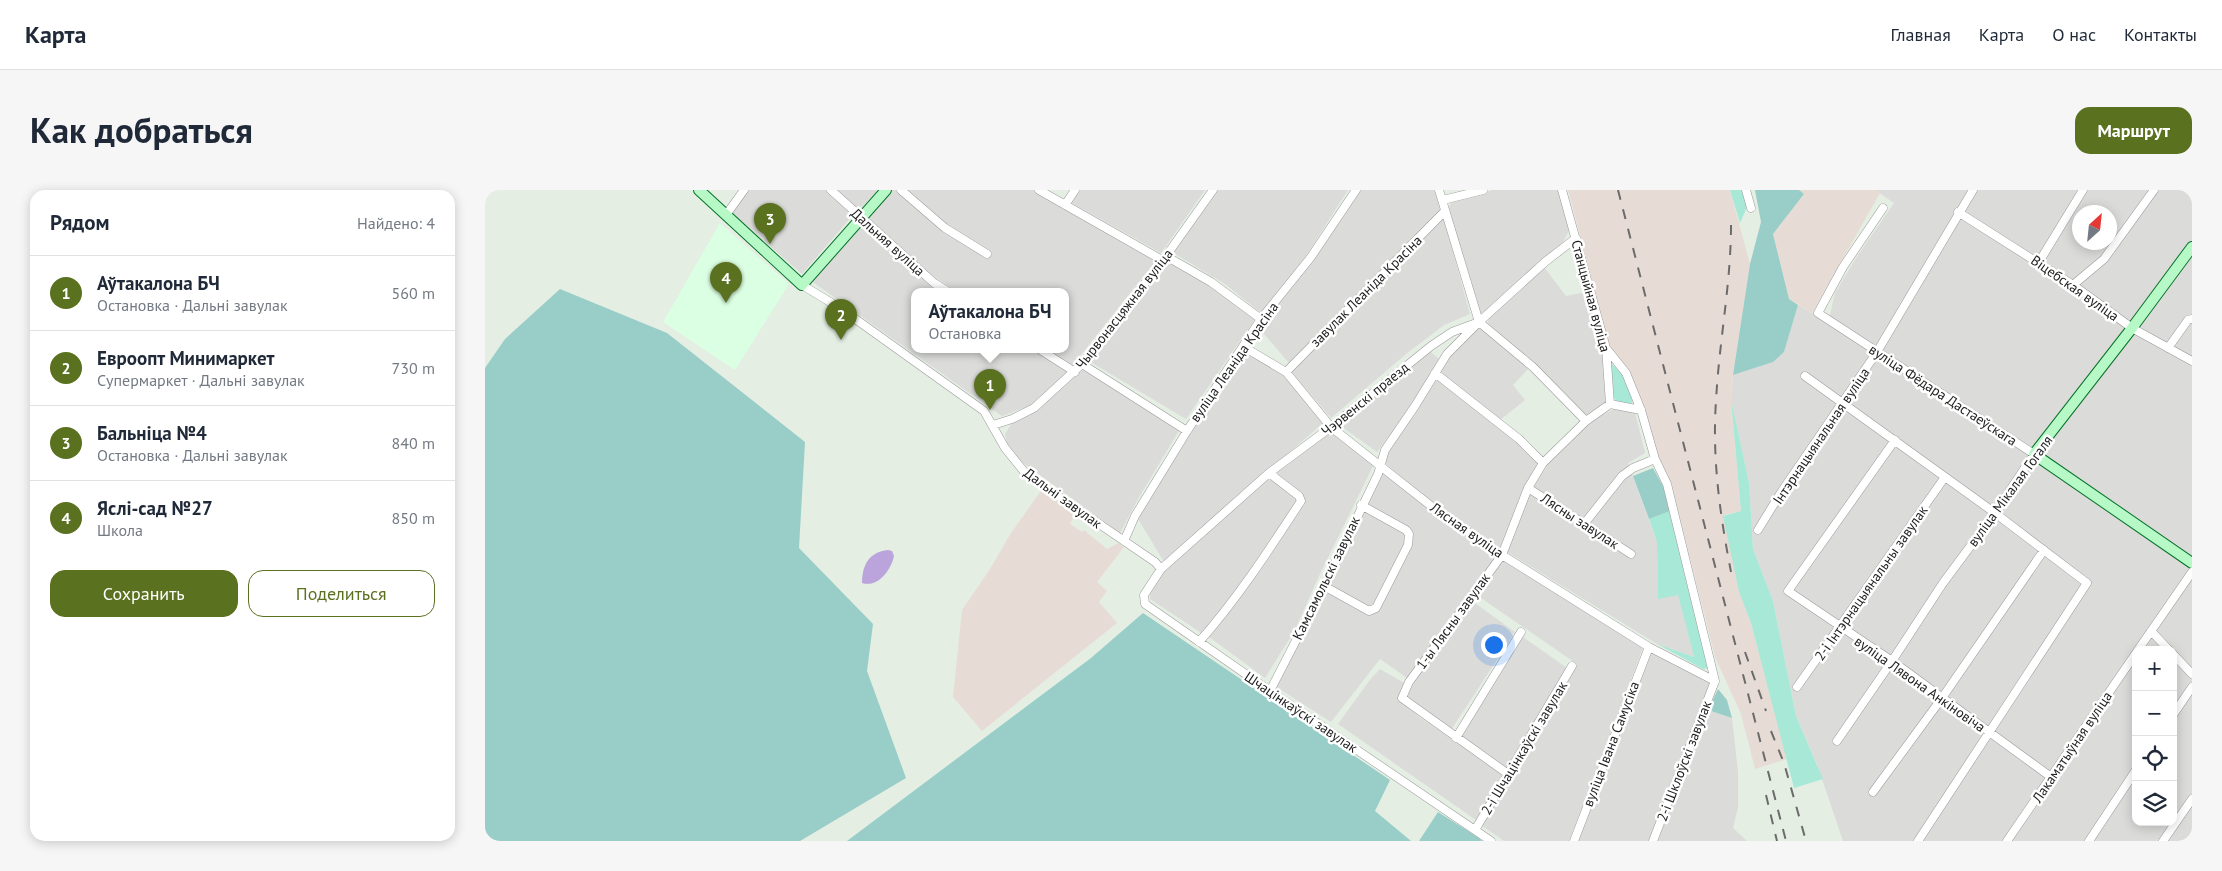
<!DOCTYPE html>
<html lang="ru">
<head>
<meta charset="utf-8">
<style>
  body { margin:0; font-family:"PT Sans",sans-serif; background:#f6f6f7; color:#1f2937 }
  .controls { position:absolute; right:15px; bottom:15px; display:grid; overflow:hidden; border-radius:10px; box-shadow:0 2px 12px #0003 }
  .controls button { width:45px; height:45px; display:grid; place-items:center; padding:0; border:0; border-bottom:1px solid #e0e1e3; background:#fff; color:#1f2937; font:25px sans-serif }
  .compass { position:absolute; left:1587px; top:15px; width:45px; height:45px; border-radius:50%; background:#fff; box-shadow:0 2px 12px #0003; rotate:27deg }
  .you { position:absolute; left:1008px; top:454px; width:18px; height:18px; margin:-12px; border:4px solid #fff; border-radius:50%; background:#1a73e8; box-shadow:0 0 0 8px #1a73e833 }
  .badge { display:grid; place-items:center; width:32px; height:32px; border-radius:50%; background:#5a711f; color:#fff; font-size:16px; font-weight:700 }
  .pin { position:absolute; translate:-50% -41px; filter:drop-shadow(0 1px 2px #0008) }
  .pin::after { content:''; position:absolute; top:26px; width:18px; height:15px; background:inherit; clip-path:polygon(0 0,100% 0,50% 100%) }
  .popup { position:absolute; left:426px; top:98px; width:158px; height:65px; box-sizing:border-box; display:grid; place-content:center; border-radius:10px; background:#fff; filter:drop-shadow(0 1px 4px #0005); font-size:16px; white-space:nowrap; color:#747a83 }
  .popup b { font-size:19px; color:#1f2937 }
  .popup::after { content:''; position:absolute; left:50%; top:100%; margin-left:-10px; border:10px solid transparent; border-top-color:#fff }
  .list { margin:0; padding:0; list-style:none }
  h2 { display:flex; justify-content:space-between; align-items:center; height:65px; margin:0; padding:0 20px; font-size:21px }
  h2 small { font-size:16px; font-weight:400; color:#747a83 }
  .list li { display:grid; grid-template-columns:32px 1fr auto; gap:15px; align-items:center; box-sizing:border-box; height:75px; padding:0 20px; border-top:1px solid #e0e1e3 }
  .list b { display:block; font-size:19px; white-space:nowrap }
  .list p { margin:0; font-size:16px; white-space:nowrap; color:#747a83 }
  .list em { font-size:16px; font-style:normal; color:#747a83 }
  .actions { display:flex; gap:10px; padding:15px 20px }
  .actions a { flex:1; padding:11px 0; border:1px solid #5a711f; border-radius:15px; text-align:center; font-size:18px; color:#5a711f }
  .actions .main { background:#5a711f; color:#fff }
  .icon { flex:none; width:28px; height:28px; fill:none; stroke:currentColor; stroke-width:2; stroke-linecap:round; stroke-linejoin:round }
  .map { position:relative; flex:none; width:1707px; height:651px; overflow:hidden; border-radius:15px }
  header { display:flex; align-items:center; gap:30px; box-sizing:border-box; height:70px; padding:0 25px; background:#fff; border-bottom:1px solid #e0e1e3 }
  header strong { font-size:24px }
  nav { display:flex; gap:28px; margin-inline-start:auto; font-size:18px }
  .intro { display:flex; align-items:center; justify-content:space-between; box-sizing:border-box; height:120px; padding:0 30px }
  h1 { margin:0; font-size:35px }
  .button { padding:12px 22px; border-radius:15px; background:#5a711f; color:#fff; font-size:18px; font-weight:700 }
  main { display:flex; gap:30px; padding:0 30px }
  aside { flex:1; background:#fff; border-radius:15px; box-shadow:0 2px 12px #0003 }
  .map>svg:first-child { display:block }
  .residential { fill:#dbdbda; fill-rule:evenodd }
  .industrial { fill:#e7dcd5 }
  .education { fill:#dbffe2 }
  .grass { fill:#a8e8d6 }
  .forest { fill:#98cdc8 }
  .water { fill:#bba3dc }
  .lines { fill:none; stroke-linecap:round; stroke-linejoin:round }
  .street-casing { stroke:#9a9a9a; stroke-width:9 }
  .secondary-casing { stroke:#057227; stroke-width:12 }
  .street { stroke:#fff; stroke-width:8 }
  .secondary { stroke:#b6f9c7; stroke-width:10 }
  .rail { stroke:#6b6b6b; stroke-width:2; stroke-dasharray:10 10; stroke-linecap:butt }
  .labels { text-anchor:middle; stroke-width:5; stroke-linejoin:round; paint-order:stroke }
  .street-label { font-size:14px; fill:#1d1d1d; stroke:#fff }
</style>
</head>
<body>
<header>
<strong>Карта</strong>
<nav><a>Главная</a><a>Карта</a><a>О нас</a><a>Контакты</a></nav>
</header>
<div class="intro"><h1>Как добраться</h1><a class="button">Маршрут</a></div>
<main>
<aside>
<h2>Рядом<small>Найдено: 4</small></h2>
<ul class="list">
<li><span class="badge">1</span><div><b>Аўтакалона БЧ</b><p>Остановка · Дальні завулак</p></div><em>560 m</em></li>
<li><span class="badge">2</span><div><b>Евроопт Минимаркет</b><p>Супермаркет · Дальні завулак</p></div><em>730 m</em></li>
<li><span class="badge">3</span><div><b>Бальніца №4</b><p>Остановка · Дальні завулак</p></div><em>840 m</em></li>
<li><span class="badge">4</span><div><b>Яслі-сад №27</b><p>Школа</p></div><em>850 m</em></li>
</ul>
<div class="actions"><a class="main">Сохранить</a><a>Поделиться</a></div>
</aside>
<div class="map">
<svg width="1707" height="651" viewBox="0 0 1707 651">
  <rect width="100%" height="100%" fill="#e4eee3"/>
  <path class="residential" d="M262 0H342L368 25 317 84 246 22Z
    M351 0H393L373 21Z
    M407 0H550L672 69 588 175 562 159H580V101H471L446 85 382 28Z
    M594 0H720L676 63 585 12Z
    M732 0H863L817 72 776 123 740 94 687 62Z
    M875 0H949L957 19 804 173 774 138 831 66Z
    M1008 0H1074L1085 39 1078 52 994 126 964 18 967 11Z
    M1390 0H1707V651H1358L1332 574 1311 526 1288 411 1268 359 1264 293 1246 209 1248 185 1288 172 1299 162 1313 115 1341 131 1345 125 1350 103 1371 68 1409 13ZM1594 22H1624V52H1594ZM1651 460H1688V632H1651Z
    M958 26 985 124 959 135 921 164 846 228 805 180Z
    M376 32 459 101H430V159H550L586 182 546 215 517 226 325 90Z
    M681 68 732 99 768 125 769 130 764 138 701 229 604 171Z
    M1059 77 1081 106 1102 102 1119 159 1123 212 1101 226 1054 178 1003 133 1004 127Z
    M994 135 1044 178 1028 195 1040 210 1015 230 955 182 965 166Z
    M943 160 954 169 928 214 892 262 856 236Z
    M759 161 799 183 838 233 679 372 652 327Z
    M599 179 695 239 653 309 635 343 538 273 522 253 520 244 528 231 549 220Z
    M952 189 987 215 1055 273 1040 297 1015 358 962 325 900 273 905 255 930 224Z
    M1131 218 1150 222 1160 263 1143 273 1172 352 1173 408 1193 404 1209 467 1172 454 1022 362 1047 299 1070 264 1105 231Z
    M846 242 853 244 890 272 834 386 810 440 780 488 724 447 785 366 819 311 790 284Z
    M898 281 1012 366 922 488 895 469 846 532 790 496Z
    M782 288 814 310 784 357 718 444 665 409V405L678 381Z
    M1019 370 1153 452 1158 458 1084 651H1019L996 635 1092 474 993 406Z
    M987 411 1030 442 966 540 920 506Z
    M1038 447 1082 478 1022 580 976 546Z
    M1170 462 1226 491 1164 651H1092L1164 466Z
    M895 479 919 493 913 508 934 527 1018 584 991 630 853 534 884 491Z
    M1223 520 1247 528 1253 582V617L1248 638 1262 651H1172Z"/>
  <path class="industrial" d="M1083 0H1245L1265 74 1248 185 1246 209 1256 321 1239 325 1254 402 1266 433 1302 569 1270 579 1256 524 1230 467 1187 296 1175 271 1160 221 1124 156Z
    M1314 0H1390L1395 3 1327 123 1304 109 1288 44 1319 4Z
    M558 298 591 322 585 334 597 342 599 340 622 359 633 353 639 357 612 392 622 401 614 412 632 433 497 541 468 507 477 420 505 379 526 343Z"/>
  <path class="education" d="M235 33 304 94 250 180 178 132Z"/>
  <path class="grass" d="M1245 0H1257L1262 17 1255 33Z
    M1125 172 1137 184 1148 211 1145 214 1133 212 1129 208Z
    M1246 209 1264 293 1268 359 1288 411 1311 526 1338 589 1309 598 1266 433 1254 402 1238 326 1256 321Z
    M1185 321 1224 478 1218 479 1172 454 1209 467 1193 405 1173 409 1172 352 1164 329Z"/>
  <path class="forest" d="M1270 0H1314L1319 4 1288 44 1304 109 1313 115 1299 162 1288 172 1248 185 1265 74 1276 32Z
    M75 99 182 143 320 252 314 358 388 434 382 481 421 588 315 651H0V178L20 149Z
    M1168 278 1179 298 1185 321 1164 329 1148 286Z
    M658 423 905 590 890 621 926 651H362L606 468Z
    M1233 499 1242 510 1247 528 1223 520Z
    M953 622 994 648 997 651H934Z"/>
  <path class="water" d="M403 360 407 361 409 366C406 380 393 398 377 393 377 375 384 362 403 360Z"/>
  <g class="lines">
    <defs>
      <path id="street" d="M346 0 449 93 462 101
        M416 0 460 38 502 64
        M554 0 677 70
        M954 0 994 132
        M1261 0 1266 18
        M958 10 998 0
        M580 15 590 0
        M1473 22 1588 95 1647 138 1707 171
        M241 25 259 0
        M681 66 726 92 776 129
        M1554 72 1598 0
        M317 95 355 118 499 221 520 258 541 284 670 372 676 379
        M1588 95 1619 69 1669 0
        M994 132 1048 177 1101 231
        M759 157 801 182 846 237 960 327 1017 365 1164 457 1230 491
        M1121 158 1141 183 1156 220 1170 269 1182 294 1230 491
        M1683 158 1703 130 1707 129
        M554 159 590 182
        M597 174 702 241
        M801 182 960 21
        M950 183 1034 249 1058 273
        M1320 186 1510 323 1602 393 1433 651
        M1125 214 1156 220
        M508 235 527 229 549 218 597 174 681 66 728 0
        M1410 250 1303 401 1407 471 1566 587
        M1043 298 1146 364
        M1099 334 1137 286 1148 278 1170 269
        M1273 340 1295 304 1392 162 1488 0
        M639 351 650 326 702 241 776 129 826 67 871 0
        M839 396 884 421 891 418 923 355 924 344 921 340 876 315
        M1666 441 1684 460
        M714 452C753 408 784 360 816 311L814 306 784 283
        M1653 460 1707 382
        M1688 464 1707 484
        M1312 497 1460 287
        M785 501 839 396 893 284 900 260 930 216 962 164 992 134
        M1688 525 1707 497
        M971 548 1036 442
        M1352 551 1407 471 1458 393 1510 323 1549 264 1333 123 1358 77 1398 18
        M1023 584 917 508 924 492 1017 365 1043 298 1058 273 1101 231 1125 214 1121 158 1077 0
        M1388 602 1457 508 1559 360
        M990 640 1087 476
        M1006 651 785 501 660 414 659 405 676 379 784 283 846 237 946 156 967 142 994 132 1060 72 1091 48
        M1089 651 1164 457
        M1168 651 1230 491
        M1522 651 1651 463
        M1604 651 1651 580
        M1678 651 1707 609"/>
      <path id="secondary" d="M214 0 317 95 401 0
        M1707 57 1647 138 1549 264 1707 373"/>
    </defs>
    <use href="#street" class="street-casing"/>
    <use href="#secondary" class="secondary-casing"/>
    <use href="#street" class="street"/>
    <use href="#secondary" class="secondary"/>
    <path class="rail" d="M1133 0 1301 651
      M1246 35C1246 94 1234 152 1231 211 1227 269 1235 325 1246 382
      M1260 462 1281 521
      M1286 541 1299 573 1321 651
      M1281 605 1292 651"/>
  </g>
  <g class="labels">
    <g class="street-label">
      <text transform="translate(403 52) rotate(42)" y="5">Дальняя вуліца</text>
      <text transform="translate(1590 98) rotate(35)" y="5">Віцебская вуліца</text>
      <text transform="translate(881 101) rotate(-45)" y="5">завулак Леаніда Красіна</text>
      <text transform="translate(1106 106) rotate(75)" y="5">Станцыйная вуліца</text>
      <text transform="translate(639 119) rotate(-52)" y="5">Чырвонасцяжная вуліца</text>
      <text transform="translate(749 172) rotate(-55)" y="5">вуліца Леаніда Красіна</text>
      <text transform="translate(1458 205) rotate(33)" y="5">вуліца Фёдара Дастаеўскага</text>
      <text transform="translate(880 209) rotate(-39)" y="5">Чэрвенскі праезд</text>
      <text transform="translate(1336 246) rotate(-56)" y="5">Інтэрнацыянальная вуліца</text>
      <text transform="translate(1525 301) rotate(-54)" y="5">вуліца Мікалая Гогаля</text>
      <text transform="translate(578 308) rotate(36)" y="5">Дальні завулак</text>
      <text transform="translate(1095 331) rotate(33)" y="5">Лясны завулак</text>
      <text transform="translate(982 340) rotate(35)" y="5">Лясная вуліца</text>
      <text transform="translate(841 388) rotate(-64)" y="5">Камсамольскі завулак</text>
      <text transform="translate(1386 393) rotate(-55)" y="5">2-і Інтэрнацыянальны завулак</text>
      <text transform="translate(968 431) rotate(-54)" y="5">1-ы Лясны завулак</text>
      <text transform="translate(1435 494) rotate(35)" y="5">вуліца Лявона Анкіновіча</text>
      <text transform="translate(816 522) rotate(34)" y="5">Шчацінкаўскі завулак</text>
      <text transform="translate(1126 554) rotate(-69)" y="5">вуліца Івана Самусіка</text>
      <text transform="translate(1587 557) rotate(-56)" y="5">Лакаматыўная вуліца</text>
      <text transform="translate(1039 558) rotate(-59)" y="5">2-і Шчацінкаўскі завулак</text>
      <text transform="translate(1199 571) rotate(-69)" y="5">2-і Шклоўскі завулак</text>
    </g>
  </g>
</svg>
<div class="controls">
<button>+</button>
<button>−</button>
<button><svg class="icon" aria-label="locate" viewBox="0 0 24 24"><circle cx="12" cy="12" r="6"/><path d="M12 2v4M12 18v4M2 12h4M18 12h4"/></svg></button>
<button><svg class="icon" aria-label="layers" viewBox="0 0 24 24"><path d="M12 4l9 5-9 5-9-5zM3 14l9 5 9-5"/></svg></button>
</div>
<svg class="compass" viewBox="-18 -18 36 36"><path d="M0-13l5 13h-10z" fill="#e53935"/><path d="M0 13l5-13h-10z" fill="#747a83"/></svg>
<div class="you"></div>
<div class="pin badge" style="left:505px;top:220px">1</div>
<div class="popup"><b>Аўтакалона БЧ</b>Остановка</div>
<div class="pin badge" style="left:356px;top:150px">2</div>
<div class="pin badge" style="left:285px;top:54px">3</div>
<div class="pin badge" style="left:241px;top:113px">4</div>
</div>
</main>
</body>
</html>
